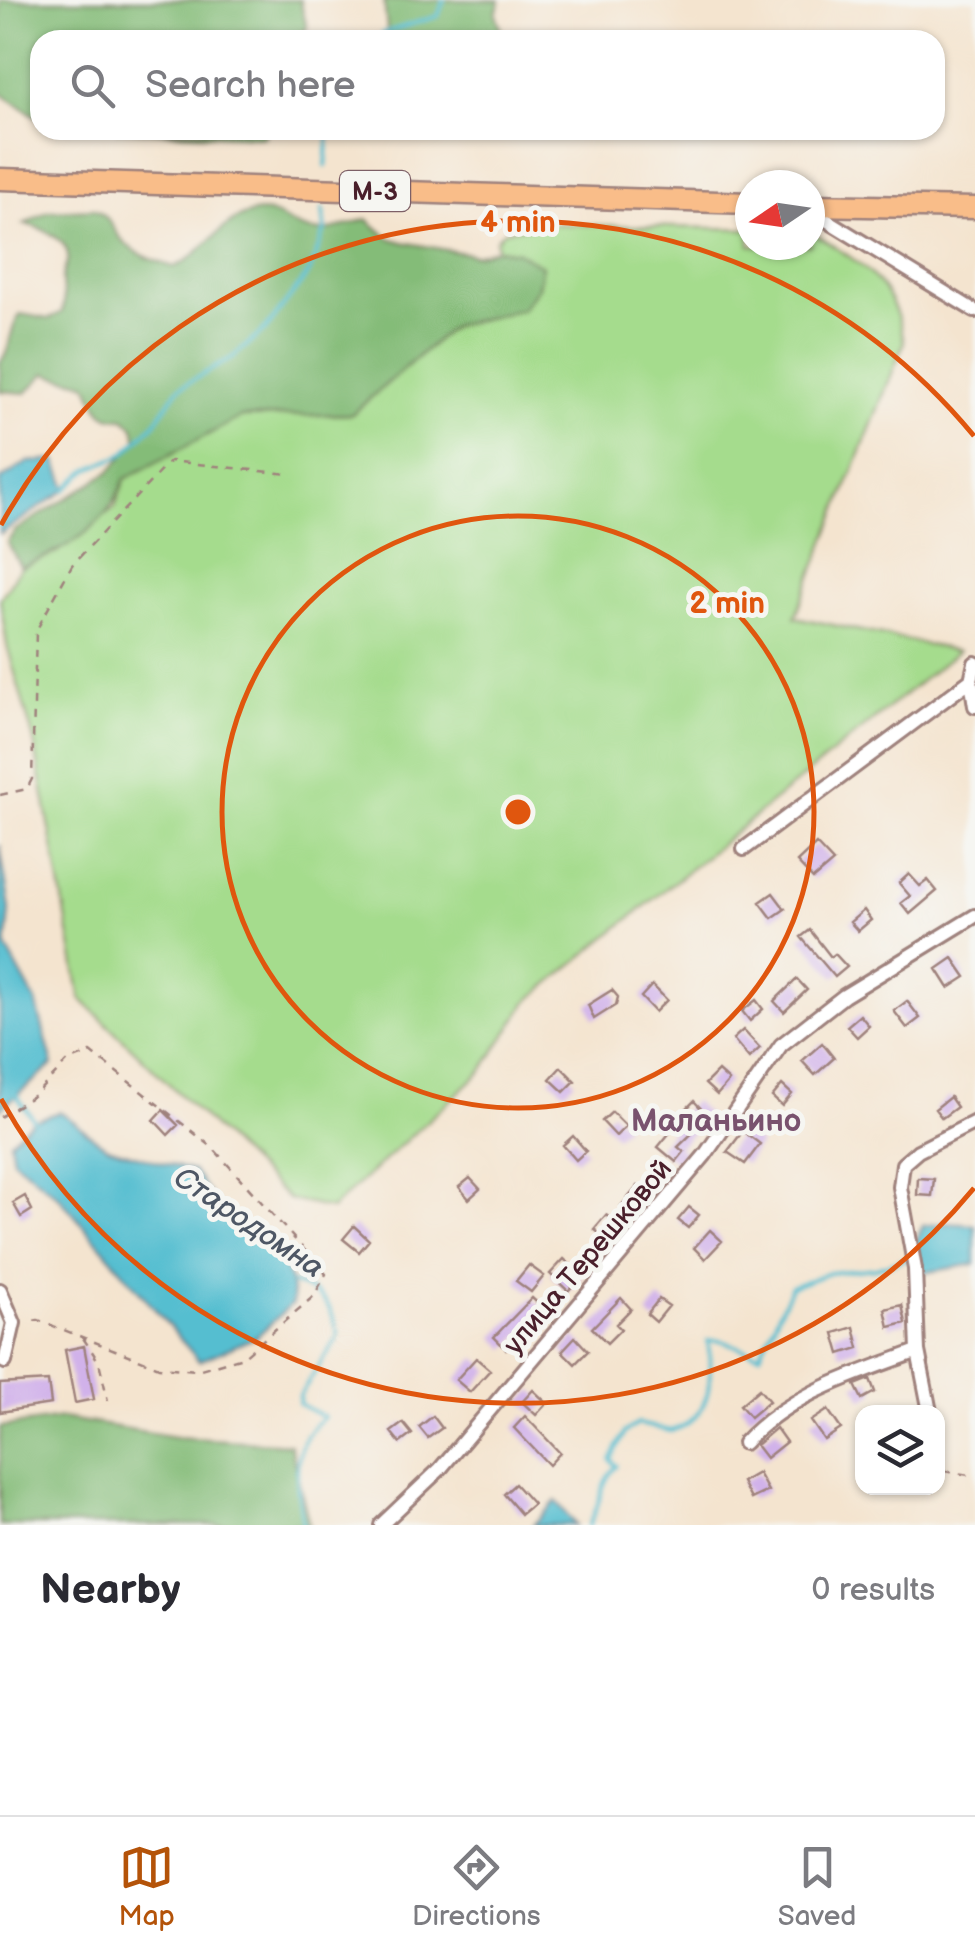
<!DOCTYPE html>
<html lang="en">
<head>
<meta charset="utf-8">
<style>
  body { margin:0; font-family:"Balsamiq Sans",sans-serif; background:#f7f7f7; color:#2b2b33 }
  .controls { position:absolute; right:30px; bottom:30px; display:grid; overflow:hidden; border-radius:20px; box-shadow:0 2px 8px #0004 }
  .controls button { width:90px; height:90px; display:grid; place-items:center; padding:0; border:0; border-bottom:2px solid #e1e1e2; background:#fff; color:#2b2b33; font:50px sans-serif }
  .compass { position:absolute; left:735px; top:170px; width:90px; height:90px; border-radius:50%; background:#fff; box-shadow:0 2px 8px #0004; rotate:257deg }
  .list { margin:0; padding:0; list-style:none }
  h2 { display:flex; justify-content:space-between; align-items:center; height:130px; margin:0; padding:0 40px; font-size:42px }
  h2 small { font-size:32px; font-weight:400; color:#7c7c81 }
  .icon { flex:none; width:55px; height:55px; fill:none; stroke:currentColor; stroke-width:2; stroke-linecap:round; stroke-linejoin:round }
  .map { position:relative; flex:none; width:975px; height:1525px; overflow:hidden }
  .search { position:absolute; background:#fff; box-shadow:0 2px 8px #0004; left:30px; right:30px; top:30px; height:110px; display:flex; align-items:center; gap:25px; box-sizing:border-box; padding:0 35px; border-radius:30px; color:#7c7c81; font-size:38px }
  .sheet { height:290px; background:#fff }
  nav { display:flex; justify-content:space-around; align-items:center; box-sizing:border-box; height:140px; border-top:2px solid #e1e1e2; background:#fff; font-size:28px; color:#7c7c81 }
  nav a { display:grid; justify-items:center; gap:5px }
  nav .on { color:#b45309 }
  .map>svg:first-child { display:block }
  .green { fill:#a5dc8d; stroke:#787e5c; stroke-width:2.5 }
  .forest { fill:#84bc78; stroke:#676e52; stroke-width:2.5 }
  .water { fill:#54bed0; stroke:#4f6e7e; stroke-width:2.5 }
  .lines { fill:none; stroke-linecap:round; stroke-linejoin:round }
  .stream { stroke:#54bed0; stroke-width:4 }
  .building { fill:#d1b2ea }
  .minor-casing { stroke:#9f827d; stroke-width:18 }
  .highway-casing { stroke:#9f827d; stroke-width:25 }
  .path { stroke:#9f827d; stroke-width:2.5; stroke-dasharray:8 8; stroke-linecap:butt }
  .minor { stroke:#fff; stroke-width:12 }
  .highway { stroke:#f9bd89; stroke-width:20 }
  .ring { fill:none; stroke:#e0560e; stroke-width:5 }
  .labels { text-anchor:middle; stroke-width:10; stroke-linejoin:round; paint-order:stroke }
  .shield { fill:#f6f6f2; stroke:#7e6067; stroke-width:2.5 }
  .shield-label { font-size:25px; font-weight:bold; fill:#4a1f2b }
  .street-label { font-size:28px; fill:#4a1f2b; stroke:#f6f6f2 }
  .water-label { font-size:30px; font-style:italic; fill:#4e5765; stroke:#f6f6f2 }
  .quarter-label { font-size:32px; font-weight:bold; fill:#79526e; stroke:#f6f6f2 }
  .centre { fill:#e0560e; stroke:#f6f6f2; stroke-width:5 }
  .ring-label { font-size:30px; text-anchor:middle; font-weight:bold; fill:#e0560e; stroke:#f6f6f2; stroke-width:10; stroke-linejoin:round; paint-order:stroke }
</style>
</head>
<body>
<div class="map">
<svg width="975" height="1525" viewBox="0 0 975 1525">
  <rect width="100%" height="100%" fill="#f6f6f2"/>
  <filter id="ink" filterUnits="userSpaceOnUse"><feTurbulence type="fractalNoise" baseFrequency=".01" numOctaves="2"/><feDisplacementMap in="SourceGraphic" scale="20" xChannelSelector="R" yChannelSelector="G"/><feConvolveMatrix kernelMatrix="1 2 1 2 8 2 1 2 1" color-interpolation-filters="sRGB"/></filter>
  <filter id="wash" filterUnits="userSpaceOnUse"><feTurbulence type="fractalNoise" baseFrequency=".0048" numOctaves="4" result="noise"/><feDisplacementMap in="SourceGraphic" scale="40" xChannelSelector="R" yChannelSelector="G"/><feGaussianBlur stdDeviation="2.25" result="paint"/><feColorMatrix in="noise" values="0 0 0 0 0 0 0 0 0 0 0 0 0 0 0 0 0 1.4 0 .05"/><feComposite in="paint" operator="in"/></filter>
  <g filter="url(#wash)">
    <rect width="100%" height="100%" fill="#f4e4cf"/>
    <path class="green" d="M554 224 750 229V245H810V231C860 263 894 280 904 343L795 617 958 651 528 1001 482 1071 331 1209 288 1199 81 999 34 741 7 645 0 599 21 567 54 554 115 507 125 479 142 468 241 417 352 414 453 326 522 309 518 252 497 249 496 240 505 230Z"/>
    <path class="forest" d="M0 0H300L307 28 295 40H40V119L0 93Z
      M384 0H500L496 14 505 40H388Z
      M114 130H267L264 137Z
      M93 209C110 216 111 226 121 239 133 254 157 262 174 267 199 258 216 228 241 217 274 203 281 223 307 230 326 235 349 224 367 219L389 238 403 242 475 255 497 249 518 252 542 266 538 287 522 309 453 326 352 414 241 417 125 479C107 527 68 549 21 567L7 542 16 530 109 472 137 441 134 427 124 418C97 419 98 404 87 384 72 377 60 380 46 373L26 393 0 391V362C12 349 8 329 21 314L49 319 62 312C66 299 62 293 62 280 62 272 68 264 68 257 67 237 39 227 24 224L49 211Z
      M62 1418 176 1437 290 1444 309 1525H0V1427Z"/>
    <path class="water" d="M56 460 67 489 0 534V480L28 462Z
      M0 845 10 910 6 947 36 1002 53 1065 0 1109Z
      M60 1112C77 1121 94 1142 111 1148 140 1157 163 1163 193 1171 201 1181 208 1193 216 1202 246 1235 297 1254 292 1304L256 1337 199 1361 59 1197 13 1159 10 1141 32 1121Z
      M946 1223 975 1225V1264L922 1273 915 1243 923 1226Z
      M556 1501 576 1525H533Z"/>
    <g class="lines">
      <path class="stream" d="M380 40 383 33 438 16 444 0
        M326 166 329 130
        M65 490 87 470 124 454 155 423 179 388 232 358 266 329 310 271 325 230 323 209
        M15 1093 35 1122
        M293 1283C323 1293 333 1306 338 1337L300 1395 299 1404 324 1417C287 1445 297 1484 303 1525
        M589 1525C601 1506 599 1481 617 1466L611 1460 625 1432 638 1424 671 1431C712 1419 713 1378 708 1341 729 1338 740 1351 760 1354L791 1287 829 1273 876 1268 910 1257"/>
    </g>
    <g id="blocks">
      <path class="building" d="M816 844 833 862 813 879 797 862Z
        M909 874 920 886 928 880 937 891 910 914 901 903 910 896 899 883Z
        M773 893 785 909 772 918 760 902Z
        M864 910 871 920 858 931 850 922Z
        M810 930 831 957 835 954 847 967 835 977 801 937Z
        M953 958 966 977 949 988 937 969Z
        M797 979 807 990 784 1012 774 1001Z
        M652 985 667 1000 655 1012 641 997Z
        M612 990 618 997 616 1005 594 1019 588 1005Z
        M756 1000 763 1009 750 1021 742 1011Z
        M907 1001 920 1018 907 1028 894 1011Z
        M860 1015 869 1026 857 1037 847 1026Z
        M743 1030 760 1048 749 1058 733 1039Z
        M822 1043 834 1058 815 1075 802 1061Z
        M561 1067 575 1081 564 1092 550 1079Z
        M718 1071 729 1081 717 1095 705 1084Z
        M782 1085 792 1094 782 1106 772 1097Z
        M950 1097 957 1107 942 1118 935 1109Z
        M694 1101 709 1117 678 1147 684 1152 676 1162 658 1147 677 1124 674 1121Z
        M163 1110 178 1125 168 1135 154 1120Z
        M612 1112 626 1126 616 1136 602 1121Z
        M743 1131 760 1144 745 1164 727 1152Z
        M573 1136 586 1151 576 1160 563 1145Z
        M470 1178 480 1189 469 1199 459 1187Z
        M918 1178 934 1179 932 1196 917 1195Z
        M638 1186 647 1194 630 1214 621 1206Z
        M25 1196 32 1210 21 1217 13 1203Z
        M689 1207 699 1215 688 1228 678 1220Z
        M606 1215 617 1224 605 1238 594 1229Z
        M354 1226 369 1240 359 1252 343 1239Z
        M710 1230 722 1241 705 1259 694 1248Z
        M564 1259 582 1276 568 1291 550 1274Z
        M529 1265 544 1276 531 1292 516 1281Z
        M532 1298 545 1310 506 1349 494 1337Z
        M621 1298 631 1309 616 1324 621 1329 607 1343 592 1328Z
        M659 1299 669 1306 656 1322 647 1314Z
        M902 1305 906 1323 889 1327 885 1309Z
        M854 1327 859 1348 840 1354 834 1333Z
        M575 1337 588 1351 575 1364 562 1351Z
        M84 1346 94 1399 75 1403 65 1350Z
        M476 1358 490 1370 470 1392 456 1380Z
        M870 1379 875 1392 862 1399 855 1385Z
        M48 1381 51 1404 0 1412V1384Z
        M759 1389 769 1401 750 1417 740 1405Z
        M533 1390 547 1403 536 1415 522 1402Z
        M828 1410 841 1429 824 1440 811 1421Z
        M433 1416 442 1428 428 1438 419 1427Z
        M525 1416 560 1453 549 1465 514 1428Z
        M403 1423 412 1434 400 1443 391 1432Z
        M776 1428 786 1442 766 1458 756 1445Z
        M758 1473 768 1491 751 1499 742 1482Z
        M515 1484 533 1504 521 1514 504 1494Z"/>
    </g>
  </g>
  <g filter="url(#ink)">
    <use href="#blocks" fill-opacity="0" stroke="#9f827d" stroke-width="2.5"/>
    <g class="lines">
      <defs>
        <path id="minor" d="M810 210 975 311
          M975 663 971 680 975 706
          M744 849 971 680
          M0 1290 14 1323 5 1362
          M930 1412 918 1351 915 1269 900 1187 903 1164 918 1151 975 1122
          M744 1443C790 1393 856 1374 918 1351
          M381 1525 440 1469 705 1155 781 1045 844 996 975 916"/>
        <path id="highway" d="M0 179 750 203
          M810 205 975 208"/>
      </defs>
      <use href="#minor" class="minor-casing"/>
      <use href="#highway" class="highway-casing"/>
      <path class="path" d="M0 795 27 789 32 779 36 631 72 565 170 461 288 474
        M0 1117 36 1094 67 1062 91 1052 212 1147 326 1274 314 1296 243 1357 197 1370 159 1367 38 1320 28 1322
        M83 1338 99 1362 108 1401
        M938 1460V1470L975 1476"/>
      <use href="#minor" class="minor"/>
      <use href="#highway" class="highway"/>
    </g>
  </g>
  <g class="ring">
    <circle cx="518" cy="812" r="296"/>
    <path d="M974 1188A591 591 0 0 1 1 1099M1 525A591 591 0 0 1 974 436"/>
  </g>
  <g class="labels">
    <rect class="shield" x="340" y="171" width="70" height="40" rx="8"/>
    <g class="shield-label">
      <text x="375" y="200">М-3</text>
    </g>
    <g class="street-label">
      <text transform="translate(587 1256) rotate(-50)" y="10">улица Терешковой</text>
    </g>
    <g class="water-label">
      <text transform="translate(249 1222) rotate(34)" y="10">Стародомна</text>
    </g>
    <g class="quarter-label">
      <text x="716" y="1131">Маланьино</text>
    </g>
  </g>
  <circle cx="518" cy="812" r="15" class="centre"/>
  <g class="ring-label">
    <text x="518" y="232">4 min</text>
    <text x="727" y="613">2 min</text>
  </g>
</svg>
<div class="controls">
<button><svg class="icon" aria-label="layers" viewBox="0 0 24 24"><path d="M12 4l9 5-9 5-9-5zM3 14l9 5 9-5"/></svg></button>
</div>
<svg class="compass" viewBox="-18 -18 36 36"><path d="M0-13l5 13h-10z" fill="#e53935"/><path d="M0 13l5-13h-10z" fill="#7c7c81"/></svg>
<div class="search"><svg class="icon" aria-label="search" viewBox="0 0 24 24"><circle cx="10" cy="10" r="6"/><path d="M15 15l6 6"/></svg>Search here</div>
</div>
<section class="sheet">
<h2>Nearby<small>0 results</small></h2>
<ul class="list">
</ul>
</section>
<nav>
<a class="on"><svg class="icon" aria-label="map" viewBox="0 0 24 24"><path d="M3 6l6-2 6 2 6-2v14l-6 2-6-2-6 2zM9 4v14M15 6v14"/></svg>Map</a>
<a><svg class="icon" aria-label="directions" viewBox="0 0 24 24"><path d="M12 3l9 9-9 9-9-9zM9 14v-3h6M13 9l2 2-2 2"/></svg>Directions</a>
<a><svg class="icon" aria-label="saved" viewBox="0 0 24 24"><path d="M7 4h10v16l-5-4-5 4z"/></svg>Saved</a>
</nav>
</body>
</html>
